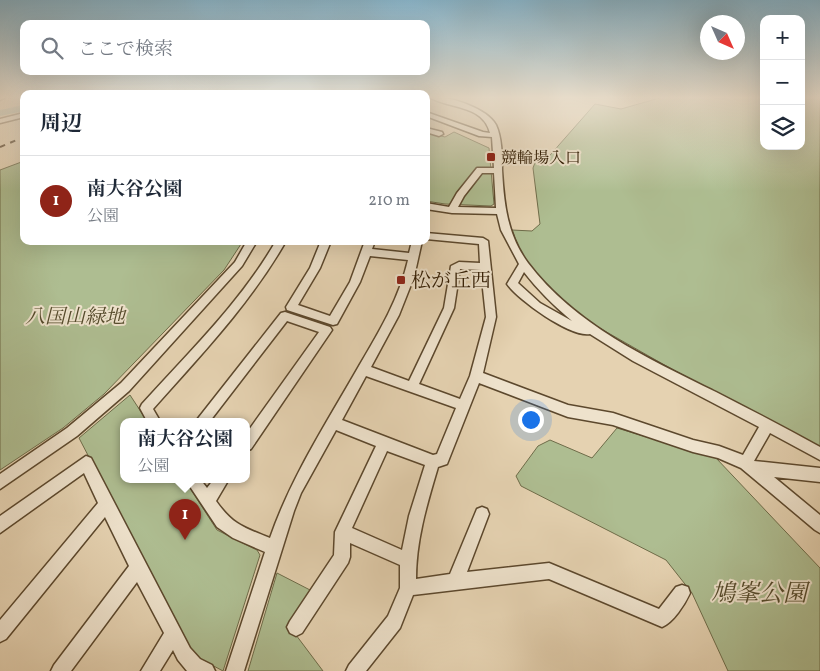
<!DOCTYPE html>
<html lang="ja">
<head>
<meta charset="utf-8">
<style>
  body { margin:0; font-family:Vollkorn,"Noto Serif JP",serif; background:#f6f6f7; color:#1f2937 }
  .controls { position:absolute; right:15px; top:15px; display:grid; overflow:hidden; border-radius:10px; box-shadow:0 5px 20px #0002 }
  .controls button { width:45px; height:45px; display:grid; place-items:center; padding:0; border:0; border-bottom:1px solid #e0e1e3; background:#fff; color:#1f2937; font:25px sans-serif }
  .compass { position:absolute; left:700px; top:15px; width:45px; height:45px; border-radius:50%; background:#fff; box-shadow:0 5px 20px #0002; rotate:135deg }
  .you { position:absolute; left:530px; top:419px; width:18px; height:18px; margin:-12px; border:4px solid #fff; border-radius:50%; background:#1a73e8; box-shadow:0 0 0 8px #1a73e833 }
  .badge { display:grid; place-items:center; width:32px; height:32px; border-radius:50%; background:#8f2418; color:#fff; font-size:16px; font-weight:700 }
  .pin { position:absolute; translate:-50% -41px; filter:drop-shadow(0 1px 2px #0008) }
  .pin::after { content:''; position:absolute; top:26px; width:18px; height:15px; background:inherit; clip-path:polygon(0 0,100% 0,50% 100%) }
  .popup { position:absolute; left:120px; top:418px; width:130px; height:65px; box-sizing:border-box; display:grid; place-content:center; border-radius:10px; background:#fff; filter:drop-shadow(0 1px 4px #0005); font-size:16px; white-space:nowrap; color:#747a83 }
  .popup b { font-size:19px; color:#1f2937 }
  .popup::after { content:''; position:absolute; left:50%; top:100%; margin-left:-10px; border:10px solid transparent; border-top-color:#fff }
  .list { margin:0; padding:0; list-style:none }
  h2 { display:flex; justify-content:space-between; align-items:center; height:65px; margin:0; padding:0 20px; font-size:21px }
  h2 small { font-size:16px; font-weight:400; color:#747a83 }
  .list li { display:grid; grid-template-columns:32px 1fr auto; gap:15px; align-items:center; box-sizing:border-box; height:90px; padding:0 20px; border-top:1px solid #e0e1e3 }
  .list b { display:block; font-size:19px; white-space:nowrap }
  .list p { margin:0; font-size:16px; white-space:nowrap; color:#747a83 }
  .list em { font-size:16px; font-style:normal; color:#747a83 }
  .icon { flex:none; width:28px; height:28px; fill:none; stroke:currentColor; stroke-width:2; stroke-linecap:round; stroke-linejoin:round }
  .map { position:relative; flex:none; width:820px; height:671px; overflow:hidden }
  .search { position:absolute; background:#fff; box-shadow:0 5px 20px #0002; left:20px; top:20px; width:410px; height:55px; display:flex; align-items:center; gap:12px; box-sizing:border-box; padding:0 18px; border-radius:10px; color:#747a83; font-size:19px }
  .panel { position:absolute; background:#fff; box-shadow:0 5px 20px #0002; left:20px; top:90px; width:410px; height:155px; border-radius:10px }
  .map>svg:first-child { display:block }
  .green { fill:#aebd91; stroke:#6e6c49 }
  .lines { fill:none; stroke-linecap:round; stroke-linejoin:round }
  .river { fill:#96b8a7; fill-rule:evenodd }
  .minor-casing { stroke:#5c482d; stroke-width:3 }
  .minor { fill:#eee2cc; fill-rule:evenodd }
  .rail { stroke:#2f1a01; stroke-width:2; stroke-dasharray:5.5 5.5; stroke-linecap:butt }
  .poi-dot { fill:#8f2418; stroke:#eee2cc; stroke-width:2 }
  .labels { text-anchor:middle; stroke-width:4; stroke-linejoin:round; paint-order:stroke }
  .far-poi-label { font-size:16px; fill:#2f1a01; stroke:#eee2cc; text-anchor:start }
  .poi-label { font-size:20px; fill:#2f1a01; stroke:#eee2cc; text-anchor:start }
  .park-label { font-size:20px; font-style:italic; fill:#554b2c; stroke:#eee2cc }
  .near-park-label { font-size:24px; font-style:italic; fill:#554b2c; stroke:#eee2cc }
</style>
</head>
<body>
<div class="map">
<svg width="820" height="671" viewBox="0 0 820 671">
  <rect width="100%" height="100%" fill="#e5d2b1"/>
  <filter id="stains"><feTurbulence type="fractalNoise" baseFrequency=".004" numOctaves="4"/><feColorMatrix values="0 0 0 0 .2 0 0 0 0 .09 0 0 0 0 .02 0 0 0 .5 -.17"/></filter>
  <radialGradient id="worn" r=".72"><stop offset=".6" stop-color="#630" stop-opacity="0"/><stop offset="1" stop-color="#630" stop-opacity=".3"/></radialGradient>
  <path class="green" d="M663 97H710L721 99 729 97H764V146H801V97H820V448L668 367 596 326 572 309 539 277 520 251 512 230 532 231 540 224 533 168 536 160 544 162 595 104 621 109Z
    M426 132 445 137 454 132 489 148 494 204 491 206 445 204 426 201Z
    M24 161V241H243L224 270 104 394 63 428 0 470V170Z
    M130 395 147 421H124V479H184L217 530 257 550 260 555 223 671 197 657 188 647 79 438Z
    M617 428 716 458 820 568V671H728L692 593 666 560 521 486 516 476 538 446 550 440 592 458Z
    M277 573 312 591 290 627 323 671H248Z"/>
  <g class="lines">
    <path class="river" d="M24 105V111L0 116V110Z"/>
    <defs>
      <path id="minor" d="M0 97H6L0 100Z
        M429 97C447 95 487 108 496 125 502 138 502 156 502 170 504 204 507 234 528 263 575 325 647 358 716 392 751 410 786 428 820 447V460L770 433 754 461 820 468V482L774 477 820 515V533L815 530 741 468 718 458 693 452 613 425 568 417 479 383 447 464 438 467C427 504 416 540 416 579L450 574 477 509 482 507 487 509 489 514 467 572 549 563 659 609 676 587 682 585 688 587 690 593C685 604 673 623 662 627L549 579 413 595 400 628 366 671H346L349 665 388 616 400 588V565L350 543V557L348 563 302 633 296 636 290 633 287 627 290 621 334 555 335 532 376 446 336 430 301 493 294 511 244 671H226L265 552 233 538 217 527 185 479H200L207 488 214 479H229L216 501C233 525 243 527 270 538 291 477 327 422 359 366 379 332 399 299 408 260L370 256 360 282 337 324 333 325 287 310 286 307 310 268 321 241H331L320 268 298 305 330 316 350 282 365 241H375L372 249 409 253 412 241H422L414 277 399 315 371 367 409 381 444 308 451 266 459 262 480 263 479 244 426 239V233L483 238 488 241 496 317 483 373 568 405 613 413 693 440 719 446 743 455 759 427 633 361 590 334C571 338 518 300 507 284L519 264 501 230 497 214 452 213 426 209V203L449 207 457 193 477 168H494L492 137 479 136 426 116V112L483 132 490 133C483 104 448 109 429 97ZM482 173H494L496 208 458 207 464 196ZM460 269 481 270 486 317 470 376 460 399 419 384 454 308ZM524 272C538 290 554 306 572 321L540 303 518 283ZM366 376 456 408 437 454 433 455 342 420ZM387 451 425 465 409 516 402 550 352 528Z
        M24 113V117L0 123V119Z
        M426 128 442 132 443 134 439 136 426 132Z
        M247 241H257L242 266 129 391 77 436 0 489V474L67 428 121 383 235 262Z
        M276 241H286C250 304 201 355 153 409L160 421H147L140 408 142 404C189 352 240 303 276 241Z
        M285 312 330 327 332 330 251 449 246 451V434L319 332 287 321 210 421H196L281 313Z
        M86 456 91 458 190 648 200 659 212 665 215 671H187L178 660 173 650 160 671H141L164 633 137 582 71 671H51L54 665 129 566 105 517 6 639 0 642V620L98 503 84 473 0 533V516Z"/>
    </defs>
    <use href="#minor" class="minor-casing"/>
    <use href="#minor" class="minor"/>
    <path class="rail" d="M0 147 24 137"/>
  </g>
  <linearGradient id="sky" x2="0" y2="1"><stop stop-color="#87b6ce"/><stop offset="0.51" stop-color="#f3ebdc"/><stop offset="1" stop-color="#f3ebdc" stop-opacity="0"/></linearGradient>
  <rect width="820" height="191" fill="url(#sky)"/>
  <g class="poi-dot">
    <rect x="486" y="152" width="10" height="10" rx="2.5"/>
    <rect x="396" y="275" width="10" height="10" rx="2.5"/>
  </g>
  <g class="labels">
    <g class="far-poi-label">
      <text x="501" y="163">競輪場入口</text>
    </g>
    <g class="poi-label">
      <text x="411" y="287">松が丘西</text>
    </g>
    <g class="park-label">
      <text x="75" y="323">八国山緑地</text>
    </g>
    <g class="near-park-label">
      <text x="759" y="601">鳩峯公園</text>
    </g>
  </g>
  <rect width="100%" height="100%" filter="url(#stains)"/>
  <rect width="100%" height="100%" fill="url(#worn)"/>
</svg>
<div class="controls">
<button>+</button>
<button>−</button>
<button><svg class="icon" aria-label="layers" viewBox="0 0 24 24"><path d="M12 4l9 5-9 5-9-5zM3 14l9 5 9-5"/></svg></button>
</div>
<svg class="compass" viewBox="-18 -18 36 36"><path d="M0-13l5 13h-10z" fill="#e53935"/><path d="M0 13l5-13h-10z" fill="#747a83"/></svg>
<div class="you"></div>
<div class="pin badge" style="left:185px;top:540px">1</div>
<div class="popup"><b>南大谷公園</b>公園</div>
<div class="search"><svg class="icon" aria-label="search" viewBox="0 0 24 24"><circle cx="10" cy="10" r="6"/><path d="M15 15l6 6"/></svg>ここで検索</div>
<section class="panel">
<h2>周辺<small></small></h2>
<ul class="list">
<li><span class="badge">1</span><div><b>南大谷公園</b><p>公園</p></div><em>210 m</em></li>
</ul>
</section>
</div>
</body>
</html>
